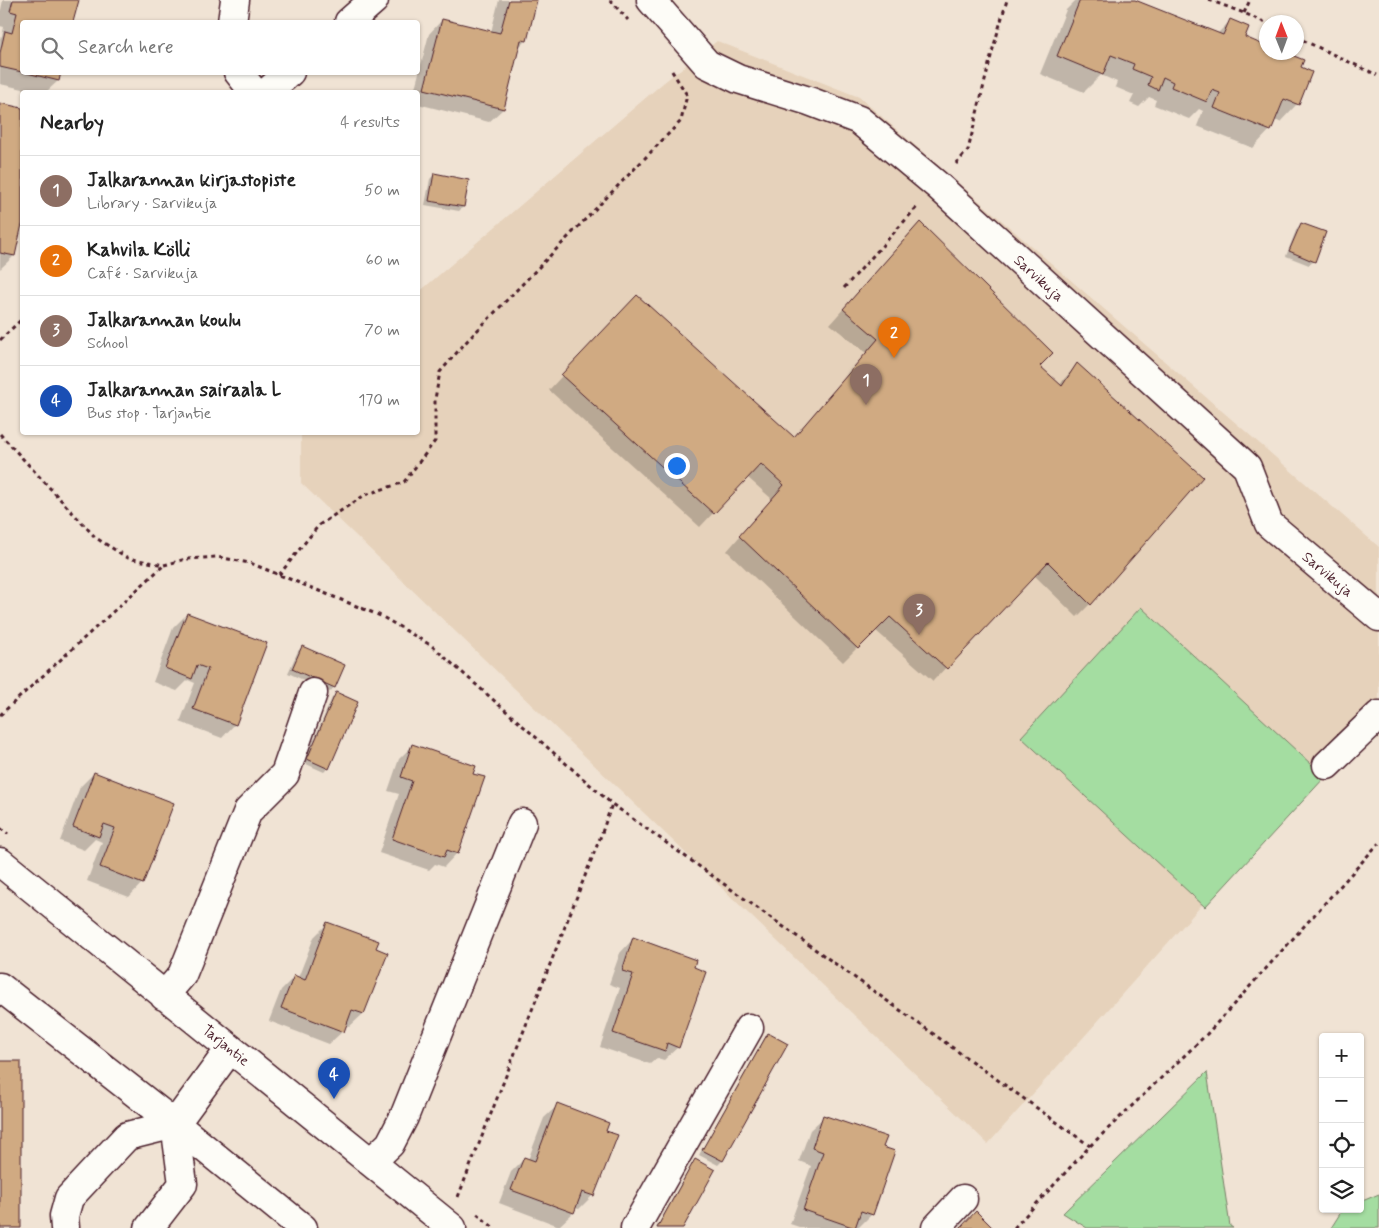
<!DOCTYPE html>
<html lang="en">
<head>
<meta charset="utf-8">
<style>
  body { margin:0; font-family:Mynerve,sans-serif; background:#f6f6f6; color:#222 }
  .controls { position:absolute; right:15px; bottom:15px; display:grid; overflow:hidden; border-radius:5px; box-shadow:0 1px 4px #0004 }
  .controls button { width:45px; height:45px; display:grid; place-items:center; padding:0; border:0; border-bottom:1px solid #e0e0e0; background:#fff; color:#222; font:25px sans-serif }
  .compass { position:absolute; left:1259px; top:15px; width:45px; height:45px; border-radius:50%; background:#fff; box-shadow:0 1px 4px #0004; rotate:359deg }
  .you { position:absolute; left:676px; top:465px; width:18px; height:18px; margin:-12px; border:4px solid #fff; border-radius:50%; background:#1a73e8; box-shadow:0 0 0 8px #1a73e833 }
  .badge { display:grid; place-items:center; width:32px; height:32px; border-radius:50%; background:#0f766e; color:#fff; font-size:16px; font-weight:700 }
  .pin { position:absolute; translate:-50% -41px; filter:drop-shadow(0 1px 2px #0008) }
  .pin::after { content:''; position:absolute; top:26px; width:18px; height:15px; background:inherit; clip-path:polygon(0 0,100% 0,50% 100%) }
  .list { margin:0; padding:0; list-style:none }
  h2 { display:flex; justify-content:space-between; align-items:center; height:65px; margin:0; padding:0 20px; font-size:21px }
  h2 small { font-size:16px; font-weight:400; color:#767676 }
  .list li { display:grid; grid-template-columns:32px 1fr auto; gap:15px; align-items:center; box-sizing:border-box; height:70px; padding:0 20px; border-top:1px solid #e0e0e0 }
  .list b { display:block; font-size:19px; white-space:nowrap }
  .list p { margin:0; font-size:16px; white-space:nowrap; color:#767676 }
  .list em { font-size:16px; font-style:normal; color:#767676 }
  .icon { flex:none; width:28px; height:28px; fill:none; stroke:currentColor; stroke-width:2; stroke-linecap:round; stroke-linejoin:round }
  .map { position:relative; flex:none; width:1379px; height:1228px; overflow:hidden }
  .search { position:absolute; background:#fff; box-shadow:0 1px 4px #0004; left:20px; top:20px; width:400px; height:55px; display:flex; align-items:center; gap:12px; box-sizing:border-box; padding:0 18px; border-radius:5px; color:#767676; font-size:19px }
  .panel { position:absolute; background:#fff; box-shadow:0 1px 4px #0004; left:20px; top:90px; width:400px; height:345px; border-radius:5px }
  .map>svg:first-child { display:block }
  .built { fill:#e6d2bb }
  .green { fill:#a4dda1; stroke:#777e66 }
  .shadow { fill:#0003 }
  .building { fill:#d0aa82; stroke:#4a1f2b }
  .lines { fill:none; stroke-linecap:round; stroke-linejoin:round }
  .minor-casing { stroke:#4a1f2b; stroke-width:31 }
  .path { stroke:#4a1f2b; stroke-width:3; stroke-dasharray:4 4; stroke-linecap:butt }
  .minor { stroke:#fdfcf7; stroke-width:28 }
  .labels { text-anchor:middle; stroke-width:4.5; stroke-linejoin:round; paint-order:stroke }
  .street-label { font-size:15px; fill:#4a1f2b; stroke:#fdfcf7 }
</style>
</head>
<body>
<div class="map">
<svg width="1379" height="1228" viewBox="0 0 1379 1228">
  <rect width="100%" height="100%" fill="#f0e3d4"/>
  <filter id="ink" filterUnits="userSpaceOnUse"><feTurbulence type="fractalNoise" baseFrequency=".02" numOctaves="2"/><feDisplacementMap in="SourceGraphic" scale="10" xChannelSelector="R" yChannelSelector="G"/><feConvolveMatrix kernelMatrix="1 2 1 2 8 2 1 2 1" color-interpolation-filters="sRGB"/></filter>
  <g filter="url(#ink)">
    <path class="built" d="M717 41 859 97 1379 547V723L1327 765 988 1144 301 483V433L418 432V293L663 83Z"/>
    <path class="green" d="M1141 607 1325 777 1205 907 1021 737Z
      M1207 1072 1230 1226 1233 1228H1087L1063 1213Z
      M1379 1194V1228H1331L1343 1209H1360V1202Z"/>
    <path class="shadow" d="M3 0H77L72 22H22V72H60L58 81 46 92H37L0 84V38L2 36 4 27 0 26V14Z
      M499 0H536L526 40 518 48 503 109 489 122 418 104V92H414L429 34 442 20 491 32Z
      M1076 0H1132L1217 34 1230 21 1244 38 1266 47V52L1299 68 1297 104 1280 122 1274 120 1270 130 1253 148 1197 126 1203 111 1199 109 1189 119 1154 105 1156 100 1149 97 1139 107 1130 103 1134 95 1115 87 1117 82 1101 75 1084 92 1040 74 1066 10Z
      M0 104 22 110V219L14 256 0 269Z
      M434 175 463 207 459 211 425 205 430 179Z
      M1301 224 1314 261 1309 265 1286 256 1297 228Z
      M906 238 1038 366 1060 385 1064 379 1077 365 1090 604 1077 617 1034 575 933 681 875 630 843 662 727 551 772 499 747 477 700 527 549 390 623 310 793 438 866 353 830 324Z
      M187 614 235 724 222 738 180 722 195 683 188 680 177 691 153 682 173 628Z
      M302 647 334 687 330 692 288 673 298 651Z
      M336 694 328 768 324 772 304 763 332 698Z
      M413 745 457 853 444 867 435 864 429 870 379 853 399 794 388 791 399 759Z
      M94 773 142 883 129 897 87 881 102 842 95 839 84 850 60 841 80 787Z
      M328 923 363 1014 349 1027 345 1026 343 1031 329 1044 269 1021 281 990 294 977 298 978 314 937Z
      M633 939 678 1047 664 1060 657 1058 650 1064 600 1047 620 988 609 984 620 953Z
      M768 1034 787 1045 722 1161 718 1165 699 1155 764 1039Z
      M558 1105 604 1131 593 1195 579 1209 575 1208 573 1213 559 1226 499 1203 511 1172 524 1159 528 1160 544 1118Z
      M824 1117 882 1148 872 1214 858 1228 854 1227V1228H802L790 1224 811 1166 799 1161 810 1130Z
      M695 1161 682 1228H656L691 1165Z"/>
    <path class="building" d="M13 0H79L73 22H22V72L0 67V53L5 31 12 33 17 13 10 11Z
      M509 0H537L527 41 521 40 504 109 424 89 442 19 500 33Z
      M1080 0H1135L1223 35 1230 19 1249 27 1245 37 1266 46V52H1284L1304 60 1301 67 1312 72 1299 105 1284 99 1271 131 1214 108 1220 93 1212 90 1207 102 1171 87 1173 82 1163 77 1158 90 1148 85 1151 77 1132 69 1134 64 1111 55 1103 75 1057 56Z
      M23 72H61L59 81Z
      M0 103 22 108V224L15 256 0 253Z
      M434 173 469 180 464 207 429 201Z
      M920 222 1053 353 1040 366 1062 386 1077 363 1203 477 1091 605 1048 562 947 669 890 617 858 649 739 536 784 485 761 464 714 514 561 375 637 295 794 437 878 339 843 309Z
      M1301 223 1326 232 1315 262 1289 251Z
      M187 613 267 643 236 725 193 709 208 669 197 665 192 679 165 668Z
      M302 646 345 665 335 688 292 669Z
      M336 692 358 702 329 769 307 759Z
      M412 744 476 766 473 774 485 777 458 854 447 850 444 857 392 839 412 781 401 777Z
      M94 772 174 803 143 884 100 867 115 828 104 824 99 837 73 827Z
      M327 922 379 941 376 948 388 953 364 1014 352 1010 344 1032 281 1008 294 975 305 980Z
      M633 937 696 960 694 967 706 972 679 1048 667 1043 665 1051 613 1033 633 974 622 971Z
      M768 1033 788 1044 723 1161 702 1150Z
      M0 1061H21V1228H0Z
      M557 1103 609 1123 606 1131 618 1135 594 1196 582 1192 574 1213 511 1190 524 1157 535 1161Z
      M823 1115 887 1137 883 1147 895 1151 873 1215 861 1211 855 1228 803 1210 823 1152 812 1148Z
      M695 1159 715 1170 683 1228H657Z
      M976 1211 993 1228H960Z"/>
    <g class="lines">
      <defs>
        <path id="minor" d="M651 0 707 64 738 79 809 101 859 120 937 185 1247 467 1269 524 1379 617
          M232 22 235 0
          M349 22 374 0
          M238 72 254 92
          M267 92 290 72
          M1327 765 1379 715
          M0 862 452 1228
          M0 987 175 1124 303 1228
          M164 996 182 975 248 811 285 774 313 693
          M371 1162 390 1144 404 1117 522 823
          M65 1228 64 1216 69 1198 127 1136 175 1124 230 1049
          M149 1228 183 1184 175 1124
          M635 1228 749 1028
          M936 1228 963 1199"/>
      </defs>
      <use href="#minor" class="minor-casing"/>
      <path class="path" d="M610 0 628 20
        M1209 0 1244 13 1266 23
        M1244 13 1250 0
        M1296 37 1377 75
        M956 164 968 150 992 52 1007 0
        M844 288 918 206
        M0 340 22 319
        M0 434 96 538 128 558 164 565 186 559 217 557 250 563 381 616 432 646 612 804 1090 1146
        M279 575 319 525 365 495 404 482 435 441V399L440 372 467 341 681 121 687 95 670 68
        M0 715 163 566
        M0 828 8 834
        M458 1197 600 838 612 804
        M477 1214 494 1228
        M1014 1228 1090 1146 1207 1034 1379 843"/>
      <use href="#minor" class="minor"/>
    </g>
  </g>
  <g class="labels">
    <g class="street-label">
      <text transform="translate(1039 278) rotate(42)" y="5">Sarvikuja</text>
      <text transform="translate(1328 574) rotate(40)" y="5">Sarvikuja</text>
      <text transform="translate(226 1045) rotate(39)" y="5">Tarjantie</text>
    </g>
  </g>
</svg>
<div class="controls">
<button>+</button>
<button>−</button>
<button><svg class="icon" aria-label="locate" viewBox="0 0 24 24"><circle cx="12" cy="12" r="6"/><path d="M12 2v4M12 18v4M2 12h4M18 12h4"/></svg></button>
<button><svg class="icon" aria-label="layers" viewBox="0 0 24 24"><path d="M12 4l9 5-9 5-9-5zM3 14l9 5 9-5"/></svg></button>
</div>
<svg class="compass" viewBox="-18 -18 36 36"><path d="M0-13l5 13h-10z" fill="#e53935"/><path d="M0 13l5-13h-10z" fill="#767676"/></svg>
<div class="you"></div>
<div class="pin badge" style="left:866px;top:405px;background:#8d6e63">1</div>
<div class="pin badge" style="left:894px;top:358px;background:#e8710a">2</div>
<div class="pin badge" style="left:919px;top:635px;background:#8d6e63">3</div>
<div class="pin badge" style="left:334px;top:1099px;background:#1a4fb4">4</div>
<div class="search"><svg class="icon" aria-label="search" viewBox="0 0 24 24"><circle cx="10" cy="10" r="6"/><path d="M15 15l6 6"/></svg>Search here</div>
<section class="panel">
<h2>Nearby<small>4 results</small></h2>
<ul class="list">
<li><span class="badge" style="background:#8d6e63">1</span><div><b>Jalkarannan kirjastopiste</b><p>Library · Sarvikuja</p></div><em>50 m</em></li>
<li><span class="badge" style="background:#e8710a">2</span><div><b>Kahvila Kölli</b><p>Café · Sarvikuja</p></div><em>60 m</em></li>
<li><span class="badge" style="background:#8d6e63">3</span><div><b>Jalkarannan koulu</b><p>School</p></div><em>70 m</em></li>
<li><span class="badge" style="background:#1a4fb4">4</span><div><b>Jalkarannan sairaala L</b><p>Bus stop · Tarjantie</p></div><em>170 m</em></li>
</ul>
</section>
</div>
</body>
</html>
